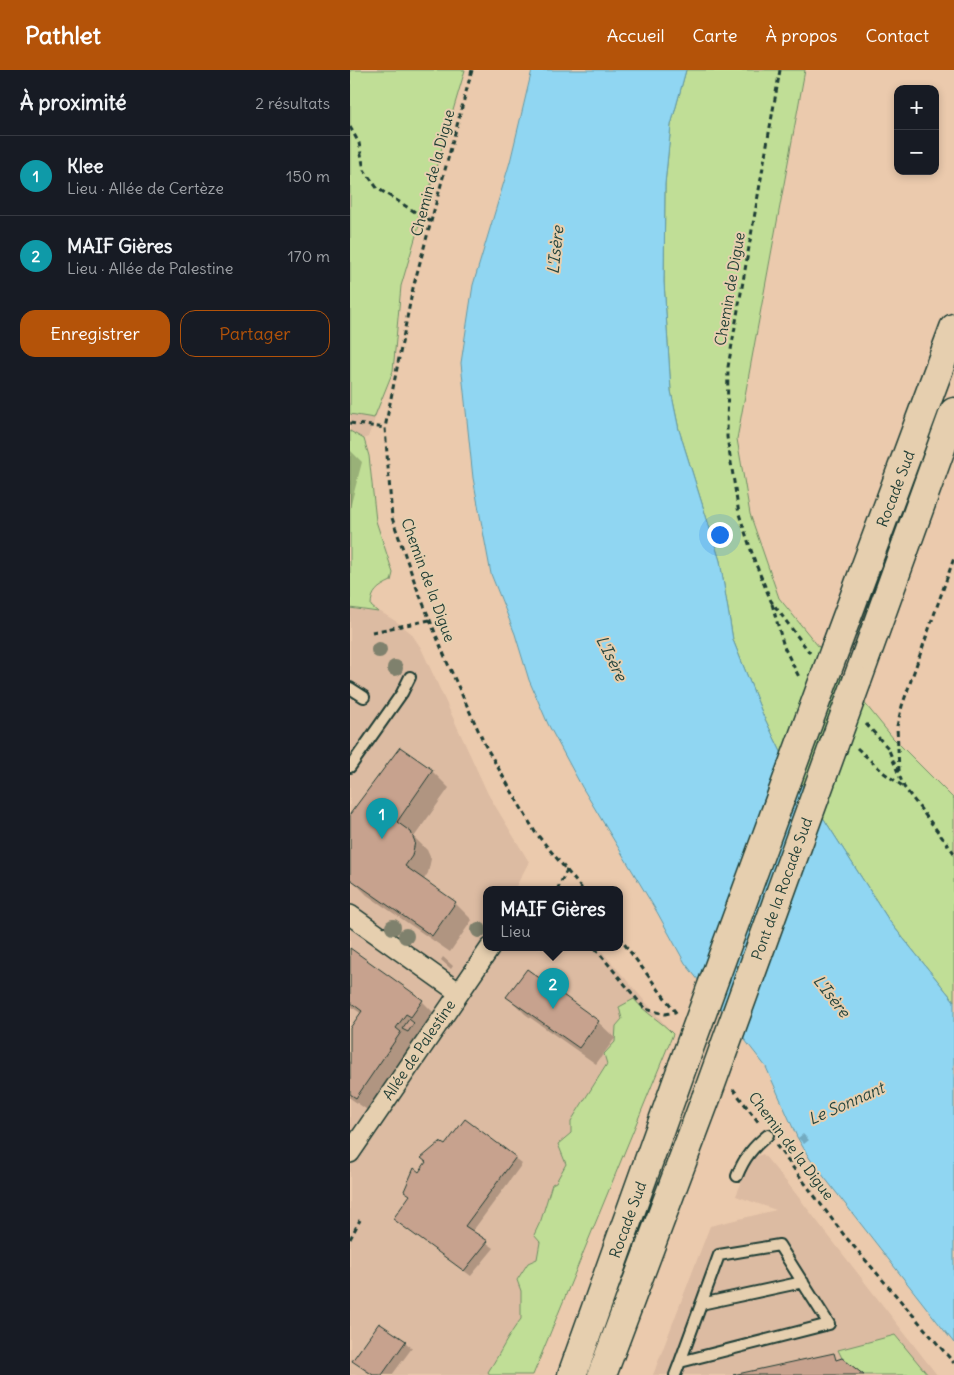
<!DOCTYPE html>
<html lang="fr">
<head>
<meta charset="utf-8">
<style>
  body { margin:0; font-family:Delius,sans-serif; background:#20242c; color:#f1f3f6 }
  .controls { position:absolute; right:15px; top:15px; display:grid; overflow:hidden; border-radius:10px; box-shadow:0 2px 8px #0003 }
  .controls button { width:45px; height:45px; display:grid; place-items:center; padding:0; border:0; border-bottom:1px solid #363941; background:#171b24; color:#f1f3f6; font:25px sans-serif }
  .you { position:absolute; left:369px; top:464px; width:18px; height:18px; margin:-12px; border:4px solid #fff; border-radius:50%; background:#1a73e8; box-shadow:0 0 0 8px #1a73e833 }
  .badge { display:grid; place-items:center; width:32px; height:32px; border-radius:50%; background:#b45309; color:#fff; font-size:16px; font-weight:700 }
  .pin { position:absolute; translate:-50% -41px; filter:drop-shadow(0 1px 2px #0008) }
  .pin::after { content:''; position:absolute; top:26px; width:18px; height:15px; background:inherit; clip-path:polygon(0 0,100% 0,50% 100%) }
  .popup { position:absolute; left:133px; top:816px; width:140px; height:65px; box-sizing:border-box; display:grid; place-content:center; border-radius:10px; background:#171b24; filter:drop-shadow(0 1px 4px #0005); font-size:16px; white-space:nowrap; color:#9ea1a6 }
  .popup b { font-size:19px; color:#f1f3f6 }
  .popup::after { content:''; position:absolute; left:50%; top:100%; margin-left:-10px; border:10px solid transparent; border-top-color:#171b24 }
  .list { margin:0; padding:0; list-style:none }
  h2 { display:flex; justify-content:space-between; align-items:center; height:65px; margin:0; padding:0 20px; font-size:21px }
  h2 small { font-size:16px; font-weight:400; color:#9ea1a6 }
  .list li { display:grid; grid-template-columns:32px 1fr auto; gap:15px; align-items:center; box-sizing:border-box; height:80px; padding:0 20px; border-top:1px solid #363941 }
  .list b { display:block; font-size:19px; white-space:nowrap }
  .list p { margin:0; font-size:16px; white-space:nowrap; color:#9ea1a6 }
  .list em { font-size:16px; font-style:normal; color:#9ea1a6 }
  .actions { display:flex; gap:10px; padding:15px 20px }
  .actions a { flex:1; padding:11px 0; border:1px solid #b45309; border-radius:15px; text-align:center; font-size:18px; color:#b45309 }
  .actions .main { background:#b45309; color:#fff }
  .map { position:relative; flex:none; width:604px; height:1305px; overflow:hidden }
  header { display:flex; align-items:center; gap:30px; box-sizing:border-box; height:70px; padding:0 25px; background:#b45309; color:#fff }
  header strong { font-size:24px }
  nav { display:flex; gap:28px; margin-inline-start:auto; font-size:18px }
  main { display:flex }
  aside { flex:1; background:#171b24 }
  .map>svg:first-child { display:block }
  .built { fill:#dcbba2 }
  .green { fill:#c0de96; stroke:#708e65 }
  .water { fill:#90d6f2; stroke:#6399a6 }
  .shadow { fill:#0003 }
  .building { fill:#c7a28e; stroke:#1f3d34 }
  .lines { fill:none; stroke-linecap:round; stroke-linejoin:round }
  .lane-casing { stroke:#1f3d34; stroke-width:14 }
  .street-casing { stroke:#1f3d34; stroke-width:22 }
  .highway-casing { stroke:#1f3d34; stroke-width:31 }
  .path { stroke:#1f3d34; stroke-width:3; stroke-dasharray:5 4; stroke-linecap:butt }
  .lane { stroke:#e6cfaf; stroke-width:10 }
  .street { stroke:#e6cfaf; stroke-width:19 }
  .highway { stroke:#e6cfaf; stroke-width:28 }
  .highway-bridge-casing { stroke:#1f3d34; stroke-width:31; stroke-linecap:butt }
  .highway-bridge { stroke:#e6cfaf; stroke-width:28 }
  .tree { fill:#7f816d }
  .labels { text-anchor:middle; stroke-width:4; stroke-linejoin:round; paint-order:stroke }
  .street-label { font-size:15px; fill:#1f3d34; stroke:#e6cfaf }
  .water-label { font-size:16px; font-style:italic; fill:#25453e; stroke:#e6cfaf }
</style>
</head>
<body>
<header>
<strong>Pathlet</strong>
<nav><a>Accueil</a><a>Carte</a><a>À propos</a><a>Contact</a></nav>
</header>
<main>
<aside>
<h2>À proximité<small>2 résultats</small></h2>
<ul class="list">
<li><span class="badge" style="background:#0f9aa8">1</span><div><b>Klee</b><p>Lieu · Allée de Certèze</p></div><em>150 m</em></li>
<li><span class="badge" style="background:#0f9aa8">2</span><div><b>MAIF Gières</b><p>Lieu · Allée de Palestine</p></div><em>170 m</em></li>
</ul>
<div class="actions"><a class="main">Enregistrer</a><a>Partager</a></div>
</aside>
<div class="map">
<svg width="604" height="1305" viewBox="0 0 604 1305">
  <rect width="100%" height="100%" fill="#ebcaad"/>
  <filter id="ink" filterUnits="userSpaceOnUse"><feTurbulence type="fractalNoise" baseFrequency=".02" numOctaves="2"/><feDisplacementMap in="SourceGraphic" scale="10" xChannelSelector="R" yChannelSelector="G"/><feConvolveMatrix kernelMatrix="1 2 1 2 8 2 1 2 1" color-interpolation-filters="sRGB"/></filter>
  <g filter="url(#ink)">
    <path class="built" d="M0 0H115L51 216 43 301 18 367 14 369 19 386 26 451 43 503 41 511 25 520 21 528V536L47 552 61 563 71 578 138 724 179 792 164 820H137V859L133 865 137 867V878H249L323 964 183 1305H0Z
      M413 1084 439 1115 587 1305H303L360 1156 426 1140 386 1126 401 1088Z"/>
    <path class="green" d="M0 0H115L51 216 43 301 24 348 0 344Z
      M336 0H455L387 369 400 444 429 528 543 668 604 729V931L540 852 431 682 413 645 383 570 370 491 329 360 321 321 314 212 315 114 321 55Z
      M0 361 14 369 19 386 26 451 43 503 41 511C28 517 21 522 21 536L28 542 0 538Z
      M284 929C297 945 310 950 323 964L183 1305H140L138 1302C150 1284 158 1265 171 1249V1221L167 1210 178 1193 187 1189 190 1172 184 1165 191 1150 202 1114 206 1112 216 1094 208 1074 221 1063V1051L257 994 254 984 265 972 266 956 272 949 269 937Z
      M545 1265 578 1305H514L492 1288 488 1280Z"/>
    <path class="water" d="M182 0H336L321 55 315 114 314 212 321 321 329 360 370 491 383 570 413 645 431 682 540 852 604 931V1273L460 1089 447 1067 416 997 335 893 307 842 232 717 198 654 179 610 165 564 141 504 123 408 111 293 123 215 160 92Z"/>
    <path class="shadow" d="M0 380 12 392 0 438Z
      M50 678 82 701 99 718 64 767 77 780 81 789 78 803 73 811 105 833 122 850 100 882 17 825 0 808V747Z
      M0 880 72 931 89 948 23 1044 0 1028V960L12 944 0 936Z
      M93 887 103 896 101 899 91 890Z
      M158 927 248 952 265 968 246 994 175 944Z
      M115 1050 172 1094 122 1162 144 1178 121 1206 45 1149 61 1126 70 1103 96 1077Z
      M453 1064 459 1070 454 1074 448 1068Z
      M55 1272 62 1278 42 1305H21L3 1291Z"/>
    <path class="building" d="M50 677 83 700 47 752 61 762 65 772 62 786 55 796 106 832 82 866 0 809V744Z
      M0 878 73 930 61 947 56 944 46 958 51 962 6 1028 0 1024V958L12 941 0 932Z
      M177 899 249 951 229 978 156 927Z
      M59 949 64 953 58 962 52 959Z
      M115 1049 166 1087 115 1156 138 1171 114 1201 43 1149 60 1125 54 1121 64 1098 69 1102 76 1092 71 1088 90 1072 95 1075Z
      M29 1253 56 1271 32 1305H23L2 1291Z
      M484 1283 486 1290 492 1288 514 1305H383Z"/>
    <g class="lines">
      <defs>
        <path id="lane" d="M0 618 14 627
          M0 697 52 623 60 607
          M387 1106C394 1088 403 1077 418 1065
          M429 1175 479 1254 330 1292 369 1185Z
          M351 1234 453 1212
          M325 1305 330 1292"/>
        <path id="street" d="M0 845 108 922
          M0 1083 140 878"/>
        <path id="highway" d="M485 579 604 258
          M507 611 604 342
          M222 1305 333 995
          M252 1305 356 1028"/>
      </defs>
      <use href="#lane" class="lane-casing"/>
      <use href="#street" class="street-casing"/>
      <use href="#highway" class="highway-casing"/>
      <path class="path" d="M122 0 63 218 35 358 42 448 66 516 97 592 135 675 185 762 233 820
        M430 0 378 297 377 367 389 444 405 492 421 531 460 583
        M0 57 9 73 14 100 27 118 81 152
        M0 353 35 358
        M422 534 434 577 449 607
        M22 562 80 550
        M516 654 538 678 554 717 604 783
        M507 678 534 703 554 717
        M549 701 547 656 552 636 604 488
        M207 820 217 800
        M269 867 327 944
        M245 878 295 939 315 944 325 942
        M383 1019 410 1054
        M426 1075 494 1165 604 1293
        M0 1169 10 1150"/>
      <use href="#lane" class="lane"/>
      <use href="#street" class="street"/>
      <use href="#highway" class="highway"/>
      <defs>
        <path id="highway-bridge" d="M333 995 485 579
          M356 1028 507 611"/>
      </defs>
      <use href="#highway-bridge" class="highway-bridge-casing"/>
      <use href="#highway-bridge" class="highway-bridge"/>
    </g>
    <g class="tree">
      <circle cx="29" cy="580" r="8"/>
      <circle cx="45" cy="598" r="8"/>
      <circle cx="43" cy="857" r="8"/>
      <circle cx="129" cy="860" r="8"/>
      <circle cx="56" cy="866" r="8"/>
    </g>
  </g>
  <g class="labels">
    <g class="street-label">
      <text transform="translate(83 103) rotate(-75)" y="5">Chemin de la Digue</text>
      <text transform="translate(380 219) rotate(-80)" y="5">Chemin de Digue</text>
      <text transform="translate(546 419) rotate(-69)" y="5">Rocade Sud</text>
      <text transform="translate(78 510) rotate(70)" y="5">Chemin de la Digue</text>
      <text transform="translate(432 819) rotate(-70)" y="5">Pont de la Rocade Sud</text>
      <text transform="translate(69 980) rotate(-56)" y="5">Allée de Palestine</text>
      <text transform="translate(441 1076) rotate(53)" y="5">Chemin de la Digue</text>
      <text transform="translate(278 1150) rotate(-70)" y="5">Rocade Sud</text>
    </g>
    <g class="water-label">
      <text transform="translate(205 180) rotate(-84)" y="6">L'Isère</text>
      <text transform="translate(262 588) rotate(63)" y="6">L'Isère</text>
      <text transform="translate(482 926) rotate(52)" y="6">L'Isère</text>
      <text transform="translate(496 1033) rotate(-24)" y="6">Le Sonnant</text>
    </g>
  </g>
</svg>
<div class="controls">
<button>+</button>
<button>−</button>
</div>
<div class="you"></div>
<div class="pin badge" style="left:32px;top:769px;background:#0f9aa8">1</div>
<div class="pin badge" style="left:203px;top:939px;background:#0f9aa8">2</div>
<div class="popup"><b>MAIF Gières</b>Lieu</div>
</div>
</main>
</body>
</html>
